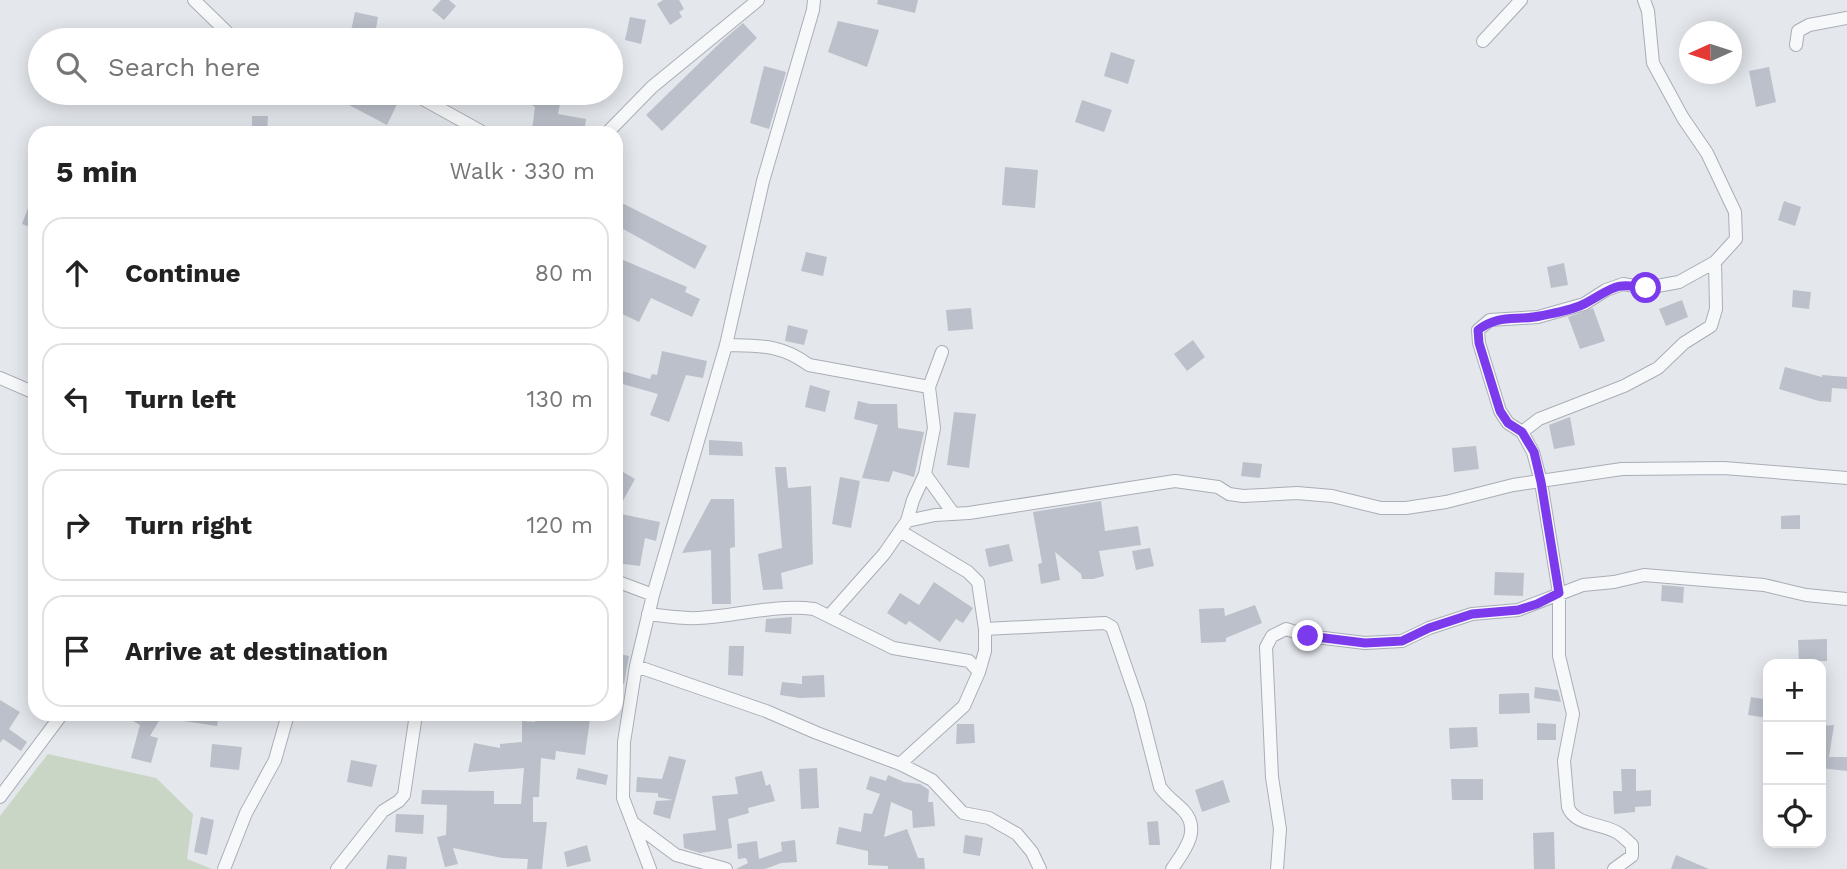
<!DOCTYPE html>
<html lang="en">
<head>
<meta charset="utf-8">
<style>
  body { margin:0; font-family:"Work Sans",sans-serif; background:#f6f6f6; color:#222 }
  .controls { position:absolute; right:21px; bottom:21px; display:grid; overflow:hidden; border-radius:14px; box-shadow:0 4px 18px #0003 }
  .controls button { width:63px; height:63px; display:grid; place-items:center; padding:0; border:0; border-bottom:2px solid #e0e0e0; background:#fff; color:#222; font:35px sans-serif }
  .compass { position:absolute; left:1679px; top:21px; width:63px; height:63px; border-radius:50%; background:#fff; box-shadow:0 4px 18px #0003; rotate:267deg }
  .stop { position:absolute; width:21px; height:21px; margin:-16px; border:5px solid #7c3aed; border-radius:50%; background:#fff }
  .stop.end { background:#7c3aed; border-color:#fff; box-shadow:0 2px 7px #0008 }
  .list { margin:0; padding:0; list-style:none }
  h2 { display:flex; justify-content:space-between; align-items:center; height:91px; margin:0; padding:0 28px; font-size:30px }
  h2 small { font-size:23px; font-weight:400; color:#767676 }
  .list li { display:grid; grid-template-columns:46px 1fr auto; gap:21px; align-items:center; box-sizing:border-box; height:112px; margin:0 14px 14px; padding:0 14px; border:2px solid #e0e0e0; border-radius:21px }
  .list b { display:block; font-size:26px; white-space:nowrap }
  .list em { font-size:23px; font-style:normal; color:#767676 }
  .icon { flex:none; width:38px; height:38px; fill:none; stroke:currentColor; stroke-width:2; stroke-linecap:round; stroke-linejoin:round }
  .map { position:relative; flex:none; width:1847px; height:869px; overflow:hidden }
  .search { position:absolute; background:#fff; box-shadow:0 4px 18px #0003; left:28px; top:28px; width:595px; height:77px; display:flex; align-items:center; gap:18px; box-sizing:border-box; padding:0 24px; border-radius:38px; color:#767676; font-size:26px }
  .panel { position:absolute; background:#fff; box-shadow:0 4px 18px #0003; left:28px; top:126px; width:595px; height:595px; border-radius:21px }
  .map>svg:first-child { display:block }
  .green { fill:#c9d6c5 }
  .building { fill:#bbc0ca }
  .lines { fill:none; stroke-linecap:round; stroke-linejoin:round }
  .minor-casing { stroke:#a9aeb7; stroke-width:14 }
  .minor { stroke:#f7f8fa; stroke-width:12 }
  .route { stroke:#7c3aed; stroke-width:9 }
</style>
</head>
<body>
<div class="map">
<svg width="1847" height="869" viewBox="0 0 1847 869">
  <rect width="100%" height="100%" fill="#e4e7ec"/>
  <path class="green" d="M48 754 156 778 193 814 187 859 212 869H0V816Z"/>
  <path class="building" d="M441 0H449L456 6 444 20 432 10Z
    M663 0H679L684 9 679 12 682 17 670 25 657 4Z
    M878 0H918L915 13 877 4Z
    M355 12 378 17 374 40H349Z
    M630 17 646 20 641 44 625 40Z
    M838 21 879 30 867 67 828 52Z
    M743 23 757 38 662 131 646 115 722 41Z
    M1111 52 1135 60 1128 84 1104 76Z
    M764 66 786 72 769 129 750 123Z
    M1769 67 1776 102 1756 107 1749 71Z
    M355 93H385L399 100 387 125 349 105Z
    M514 93H562L558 114 586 119 584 133H547L532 130 535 107Z
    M1082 100 1112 110 1104 132 1075 122Z
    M252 116H268L267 133H252Z
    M1005 167 1038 170 1035 208 1002 205Z
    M34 192H35V229L22 224Z
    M616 200 707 246 695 269 616 225Z
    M1784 201 1801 207 1795 226 1778 220Z
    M806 252 827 257 823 276 801 271Z
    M616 257 687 287 685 292 700 299 692 317 651 298 639 322 616 311Z
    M1564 263 1568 285 1551 288 1547 267Z
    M1793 290 1811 292 1809 309 1792 307Z
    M1682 300 1688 317 1666 326 1659 309Z
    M971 308 973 329 948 331 946 310Z
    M1593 308 1605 341 1580 349 1568 317Z
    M788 325 808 330 804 345 785 341Z
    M1193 340 1205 357 1187 371 1174 354Z
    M662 351 707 361 703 378 686 375 669 422 650 415 658 394 619 383 622 371 650 379 652 374 657 375Z
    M1785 367 1822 377V375L1847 377V389L1832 388 1831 402 1819 401 1779 389Z
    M810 385 830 391 825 412 805 407Z
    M858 401 870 404H897L898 428 924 432 914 477 893 471 889 482 862 478 878 425 854 419Z
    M954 412 976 414 969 468 947 465Z
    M1570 417 1575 445 1554 449 1549 425Z
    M709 440 742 442 743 456 709 455Z
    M1476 446 1479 469 1454 472 1452 448Z
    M1243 462 1262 464 1260 478 1241 476Z
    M775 467H786L788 488 811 486 813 564 781 573 783 589 763 590 758 554 782 548Z
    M616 468 635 479 616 513Z
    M840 477 860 481 851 528 832 524Z
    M711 499H734L735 547 730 548 731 604H712L711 550 682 553Z
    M1101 501 1105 531 1138 526 1141 545 1099 551 1104 576 1093 579H1082L1081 574 1055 552 1060 580 1041 584 1038 564 1042 563 1033 512Z
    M616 513 660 522 656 541 645 538 640 566 616 563Z
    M1800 515V529H1781V516Z
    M1009 544 1013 561 989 567 985 549Z
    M1150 548 1154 566 1136 570 1132 551Z
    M1495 572 1524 573 1523 596 1494 595Z
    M934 582 973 608 963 623 956 619 940 642 909 621 906 625 887 613 900 593 919 605Z
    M1662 585 1684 587 1683 603 1661 601Z
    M1255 605 1262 623 1226 638V642L1201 643 1199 609 1224 608 1225 616Z
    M792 617 791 634 765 632 766 619Z
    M1827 639V661L1799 662 1798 640Z
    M729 646H744L743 676 728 675Z
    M616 653 629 656 624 684 616 682Z
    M824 675 825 697 800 698 780 695 782 682 802 684V676Z
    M1535 687 1558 690 1561 702 1534 698Z
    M1529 693 1530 713 1499 714V694Z
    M1751 697 1768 700V718L1748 715Z
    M0 700 20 712 9 729 27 742 21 751 3 739 0 743Z
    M121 714H163L150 736 158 738 151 763 131 758 140 725Z
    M183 714H219L217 726 183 721Z
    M535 714 590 719 585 755 556 751 555 760 541 758 539 797H533V822H547L542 869H527L528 859 502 858 453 848 458 864 445 867 437 837 446 835 447 805 421 804 422 790 494 791V804H521L524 768 468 772 474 743 500 748V744L522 742V721L535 722Z
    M1537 723 1556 724V740H1537Z
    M957 724H974L975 743 956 744Z
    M1834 725 1829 757H1847V771L1821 768V726Z
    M1477 727 1478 747 1450 749 1449 728Z
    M212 744 242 747 239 770 210 767Z
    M669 756 686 760 670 819 653 814 656 801 673 800 658 797V793L636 792 637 777 662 779Z
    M351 760 377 765 372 787 347 782Z
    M578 768 608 775 606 785 576 779Z
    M817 768 819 808 801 809 799 769Z
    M1621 769H1636V791L1651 790V806L1635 807V812L1614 814 1613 791H1622Z
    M762 771 766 786 770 784 775 801 748 808 749 813 728 819 732 848 700 853 684 848 683 834 716 830 712 796 738 794 735 777Z
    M888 775 904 782 920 784 929 790 928 802H933L935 826 913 828 912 811 891 802 884 837 907 829 918 858H924L925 869H888V866L868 865V851L836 844 839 827 861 832 864 813 872 814 880 794 866 789 870 776 886 781Z
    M1451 779H1483V800H1452Z
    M1223 780 1230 802 1202 812 1195 790Z
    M396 814 424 815 423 834 395 832Z
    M201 817 214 820 207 855 194 852Z
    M1158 821 1160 845H1149L1147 822Z
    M1554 832 1555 869H1534L1533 833Z
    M965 835 983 838 980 856 963 853Z
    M795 840 797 862 781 863 765 869H736L748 863 746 858 738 859 737 844 757 841 759 859 782 851 781 842Z
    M587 845 591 861 567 867 564 852Z
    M388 855 407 857 406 869H386Z
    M1676 855 1709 869H1671Z"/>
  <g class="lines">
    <defs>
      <path id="minor" d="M194 0 235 40
        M1483 41 1521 0
        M1796 45 1798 31 1809 25 1847 18
        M412 93 484 133
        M607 133 652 87 758 0
        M726 345C760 346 781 344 809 365L929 387
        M0 378 35 393
        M1522 432 1539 419 1624 386 1658 368 1684 343 1711 326 1716 309 1715 262
        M925 474 953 513
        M907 521 935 515 969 513 1175 481 1218 487 1229 494 1243 496 1297 493 1332 496 1381 508H1406L1446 502 1513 485 1622 469 1724 468 1847 478
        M900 531 968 572 978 582 985 629V651L979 672
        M616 581 653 595
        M648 614C665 616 682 619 698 618 737 616 775 604 814 609L893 648 969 661 979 672 964 706 900 764
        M829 616 884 554 907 521 913 500 925 474 934 428 929 387 942 352
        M985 629 1105 623 1112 627 1139 705 1160 787C1167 797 1175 802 1183 810 1202 830 1184 851 1172 869
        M636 666 766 711 817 733 900 764 932 780 963 813 989 818 1017 834 1032 852 1040 869
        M0 797 62 714
        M632 822 676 855 726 869
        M224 869 246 813 275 760 288 714
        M337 869 383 811 399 801 404 795 416 714
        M650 869 623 798 624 742 636 666 653 595 726 345 763 181 813 10 814 0
        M1277 869 1280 829 1272 777 1266 647 1272 636 1286 629 1308 636 1365 643 1402 641 1429 628 1472 614 1518 610 1583 585 1614 582 1644 575 1764 585 1806 595 1847 599
        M1614 869 1632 856V845C1627 841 1623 836 1618 833 1603 823 1575 826 1568 807L1564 761 1573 714 1559 656V593L1541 482 1533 452 1522 432 1508 423 1500 411 1479 343 1478 330 1490 320 1538 317 1584 304 1606 290 1623 284 1646 288 1679 282 1715 262 1736 239 1735 212 1707 153 1683 118 1653 63 1648 11 1644 0"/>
    </defs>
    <use href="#minor" class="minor-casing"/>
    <use href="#minor" class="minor"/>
  </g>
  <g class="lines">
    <path class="route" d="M1308 636 1365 643 1402 641 1429 628 1472 614 1518 610 1537 604 1559 593 1541 482 1534 452 1522 432 1508 423 1500 411 1479 343 1478 330C1499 314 1515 321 1540 316 1554 313 1574 310 1586 303 1614 288 1613 282 1646 288"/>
  </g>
</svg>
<div class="controls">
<button>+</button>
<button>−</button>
<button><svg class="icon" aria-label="locate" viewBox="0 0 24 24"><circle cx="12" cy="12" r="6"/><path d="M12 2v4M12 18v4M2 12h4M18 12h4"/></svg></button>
</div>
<svg class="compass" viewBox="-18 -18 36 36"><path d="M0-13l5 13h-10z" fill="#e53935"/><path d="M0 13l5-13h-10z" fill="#767676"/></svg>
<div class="stop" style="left:1646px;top:288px"></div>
<div class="stop end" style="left:1308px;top:636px"></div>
<div class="search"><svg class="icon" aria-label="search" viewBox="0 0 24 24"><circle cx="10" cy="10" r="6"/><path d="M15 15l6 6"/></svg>Search here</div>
<section class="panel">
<h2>5 min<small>Walk · 330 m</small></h2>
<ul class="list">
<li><svg class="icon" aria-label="ahead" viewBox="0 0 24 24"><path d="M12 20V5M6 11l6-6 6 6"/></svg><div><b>Continue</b></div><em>80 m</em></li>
<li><svg class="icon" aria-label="left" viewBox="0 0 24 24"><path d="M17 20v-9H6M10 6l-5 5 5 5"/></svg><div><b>Turn left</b></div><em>130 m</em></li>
<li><svg class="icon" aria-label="right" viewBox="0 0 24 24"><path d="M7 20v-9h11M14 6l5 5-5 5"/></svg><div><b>Turn right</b></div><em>120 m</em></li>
<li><svg class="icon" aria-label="arrive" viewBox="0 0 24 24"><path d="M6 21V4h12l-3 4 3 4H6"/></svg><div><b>Arrive at destination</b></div></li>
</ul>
</section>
</div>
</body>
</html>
